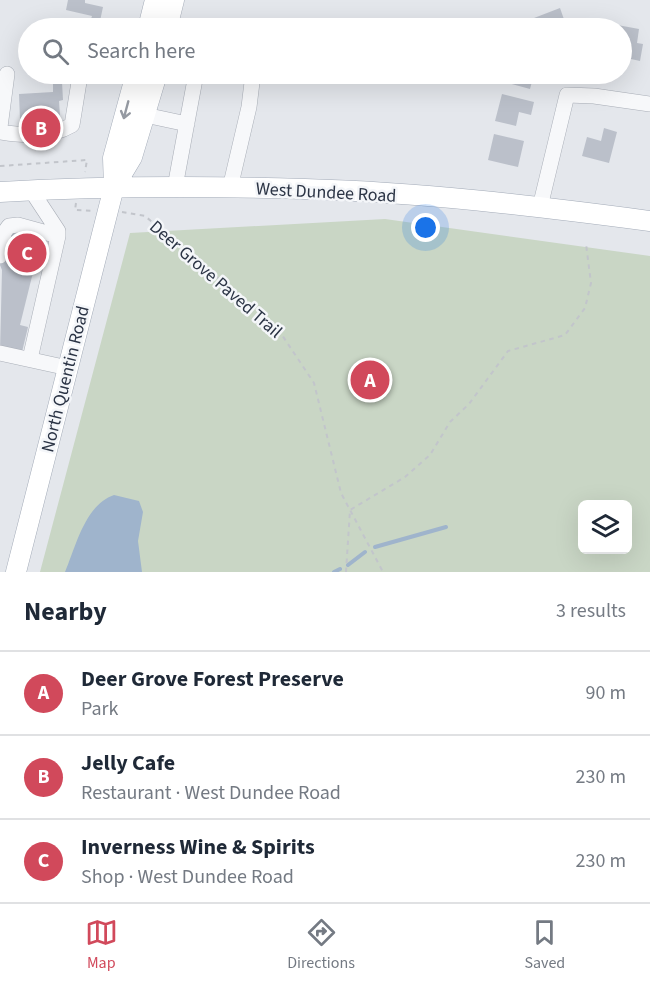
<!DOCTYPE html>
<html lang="en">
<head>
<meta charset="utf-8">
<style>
  body { margin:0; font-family:"Source Sans 3",sans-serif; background:#f2f2f3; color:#1f2937 }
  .controls { position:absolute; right:18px; bottom:18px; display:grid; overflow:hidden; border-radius:9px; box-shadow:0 6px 24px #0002 }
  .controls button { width:54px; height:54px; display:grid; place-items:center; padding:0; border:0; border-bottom:2px solid #e0e1e3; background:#fff; color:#1f2937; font:30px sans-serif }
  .you { position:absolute; left:426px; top:228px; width:21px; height:21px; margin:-15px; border:4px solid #fff; border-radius:50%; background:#1a73e8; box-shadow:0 0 0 9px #1a73e833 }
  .badge { display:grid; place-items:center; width:39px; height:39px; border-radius:50%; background:#d1495b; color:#fff; font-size:20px; font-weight:700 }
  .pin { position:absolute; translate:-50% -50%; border:3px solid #fff; box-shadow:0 2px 6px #0006 }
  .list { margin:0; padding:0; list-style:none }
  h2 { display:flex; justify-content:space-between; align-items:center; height:78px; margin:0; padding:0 24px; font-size:26px }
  h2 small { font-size:20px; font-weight:400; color:#747a83 }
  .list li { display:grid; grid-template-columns:39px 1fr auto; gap:18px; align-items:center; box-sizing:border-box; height:84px; padding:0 24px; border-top:2px solid #e0e1e3 }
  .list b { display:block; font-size:22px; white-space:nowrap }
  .list p { margin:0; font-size:20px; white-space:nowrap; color:#747a83 }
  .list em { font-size:20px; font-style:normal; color:#747a83 }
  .icon { flex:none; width:33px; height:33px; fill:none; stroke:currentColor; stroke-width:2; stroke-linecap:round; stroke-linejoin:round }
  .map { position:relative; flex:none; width:650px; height:572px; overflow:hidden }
  .search { position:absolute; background:#fff; box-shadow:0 6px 24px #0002; left:18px; right:18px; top:18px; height:66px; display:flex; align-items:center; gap:15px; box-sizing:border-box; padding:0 21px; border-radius:33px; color:#747a83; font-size:22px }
  .sheet { height:330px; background:#fff }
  nav { display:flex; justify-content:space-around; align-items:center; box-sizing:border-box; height:84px; border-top:2px solid #e0e1e3; background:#fff; font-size:16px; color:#747a83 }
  nav a { display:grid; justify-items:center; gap:3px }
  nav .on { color:#d1495b }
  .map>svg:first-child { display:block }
  .green { fill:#c9d6c5; fill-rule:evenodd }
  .water { fill:#9fb4cc }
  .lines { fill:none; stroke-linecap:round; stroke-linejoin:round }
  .stream { stroke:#9fb4cc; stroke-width:4 }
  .building { fill:#bbc0ca }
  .minor-casing { stroke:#a9aeb7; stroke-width:16 }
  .major-casing { stroke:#a3abb8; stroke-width:21 }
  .path { stroke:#c2c5cb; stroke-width:2; stroke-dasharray:4.5 4.5; stroke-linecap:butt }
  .minor { stroke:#f7f8fa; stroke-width:15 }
  .major { stroke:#fff; stroke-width:20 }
  .oneway { stroke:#959aa2 }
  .labels { text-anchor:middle; stroke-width:5; stroke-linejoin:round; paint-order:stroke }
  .street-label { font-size:18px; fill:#2b3445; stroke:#f4f6f9 }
</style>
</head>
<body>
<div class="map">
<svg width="650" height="572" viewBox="0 0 650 572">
  <rect width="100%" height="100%" fill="#e4e7ec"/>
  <path class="green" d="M385 219 650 256V572H40L130 233ZM582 505H628V550H582Z"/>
  <path class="water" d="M114 495 139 501 143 512 138 541 142 572H65C76 546 85 505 114 495Z"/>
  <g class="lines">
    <path class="stream" d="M375 547 446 527
      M348 565 365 552
      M334 572 340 569"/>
  </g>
  <path class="building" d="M68 0H85V3L103 7 100 21 91 19 92 16 66 10Z
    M560 8 566 25 572 23 574 28H538L534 18Z
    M612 24 639 29 637 43 643 44 640 61 622 57V28H611Z
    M503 74H534L530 89 501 81Z
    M62 82 63 100 59 101 60 116 48 117 49 130 31 131 30 119 20 120 19 94 53 92V83Z
    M502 94 534 102 531 115 519 112 516 126 495 121Z
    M604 128 617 132 609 163 582 156 587 137 601 141Z
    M494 134 524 141 518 167 488 160Z
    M9 228 42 236 20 325 28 327 21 356 0 351 2 270 0 265Z"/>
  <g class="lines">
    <defs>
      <path id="minor" d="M145 115 187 124
        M0 127 7 74
        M0 132C23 136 52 137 72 125L79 82
        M175 187 196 74
        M230 188 249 107 253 74
        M540 207 567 95 594 96 650 104
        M0 256 4 233 9 226 18 225 58 236V231L31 190
        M0 353 68 368
        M30 359 58 236"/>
      <path id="major" d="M148 28 155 0
        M167 28 174 0
        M114 187 113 158 136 74
        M0 192C102 186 203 186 305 189 420 192 536 206 650 221
        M16 572 114 187 132 157 157 74"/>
    </defs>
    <use href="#minor" class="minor-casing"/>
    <use href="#major" class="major-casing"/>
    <path class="path" d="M0 166 87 160 85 172
      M76 203 75 210 93 211
      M122 212 145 216 278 329 314 383 341 493 383 572
      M346 572 350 510 405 477 430 455 450 422 469 404 508 351 565 335 585 308 591 283 586 244"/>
    <use href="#minor" class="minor"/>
    <use href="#major" class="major"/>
  </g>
  <defs><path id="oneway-shaft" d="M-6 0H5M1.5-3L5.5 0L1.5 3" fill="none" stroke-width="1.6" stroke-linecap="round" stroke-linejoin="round" transform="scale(1.5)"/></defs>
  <use class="oneway" href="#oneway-shaft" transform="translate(126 110) rotate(105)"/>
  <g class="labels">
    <g class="street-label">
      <text transform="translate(326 192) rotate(3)" y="6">West Dundee Road</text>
      <text transform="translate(216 279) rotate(41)" y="6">Deer Grove Paved Trail</text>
      <text transform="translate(65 379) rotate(-76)" y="6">North Quentin Road</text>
    </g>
  </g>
</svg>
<div class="controls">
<button><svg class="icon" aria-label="layers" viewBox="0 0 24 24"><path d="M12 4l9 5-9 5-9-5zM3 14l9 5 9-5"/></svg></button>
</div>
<div class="you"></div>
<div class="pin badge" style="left:370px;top:380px">A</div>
<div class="pin badge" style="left:41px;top:128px">B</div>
<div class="pin badge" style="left:27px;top:253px">C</div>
<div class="search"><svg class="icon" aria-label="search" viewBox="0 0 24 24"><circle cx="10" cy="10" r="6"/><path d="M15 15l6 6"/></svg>Search here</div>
</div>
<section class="sheet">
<h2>Nearby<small>3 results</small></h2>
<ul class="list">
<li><span class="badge">A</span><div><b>Deer Grove Forest Preserve</b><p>Park</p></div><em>90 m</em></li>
<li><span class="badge">B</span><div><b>Jelly Cafe</b><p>Restaurant · West Dundee Road</p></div><em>230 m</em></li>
<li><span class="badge">C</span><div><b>Inverness Wine &amp; Spirits</b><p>Shop · West Dundee Road</p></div><em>230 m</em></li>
</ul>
</section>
<nav>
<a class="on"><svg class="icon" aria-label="map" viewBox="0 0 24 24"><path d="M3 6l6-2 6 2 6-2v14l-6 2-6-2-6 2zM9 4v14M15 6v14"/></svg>Map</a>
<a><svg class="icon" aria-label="directions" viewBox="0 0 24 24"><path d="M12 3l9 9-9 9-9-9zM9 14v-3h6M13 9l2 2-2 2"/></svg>Directions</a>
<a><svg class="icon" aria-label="saved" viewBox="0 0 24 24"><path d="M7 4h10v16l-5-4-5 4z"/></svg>Saved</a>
</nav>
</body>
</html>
